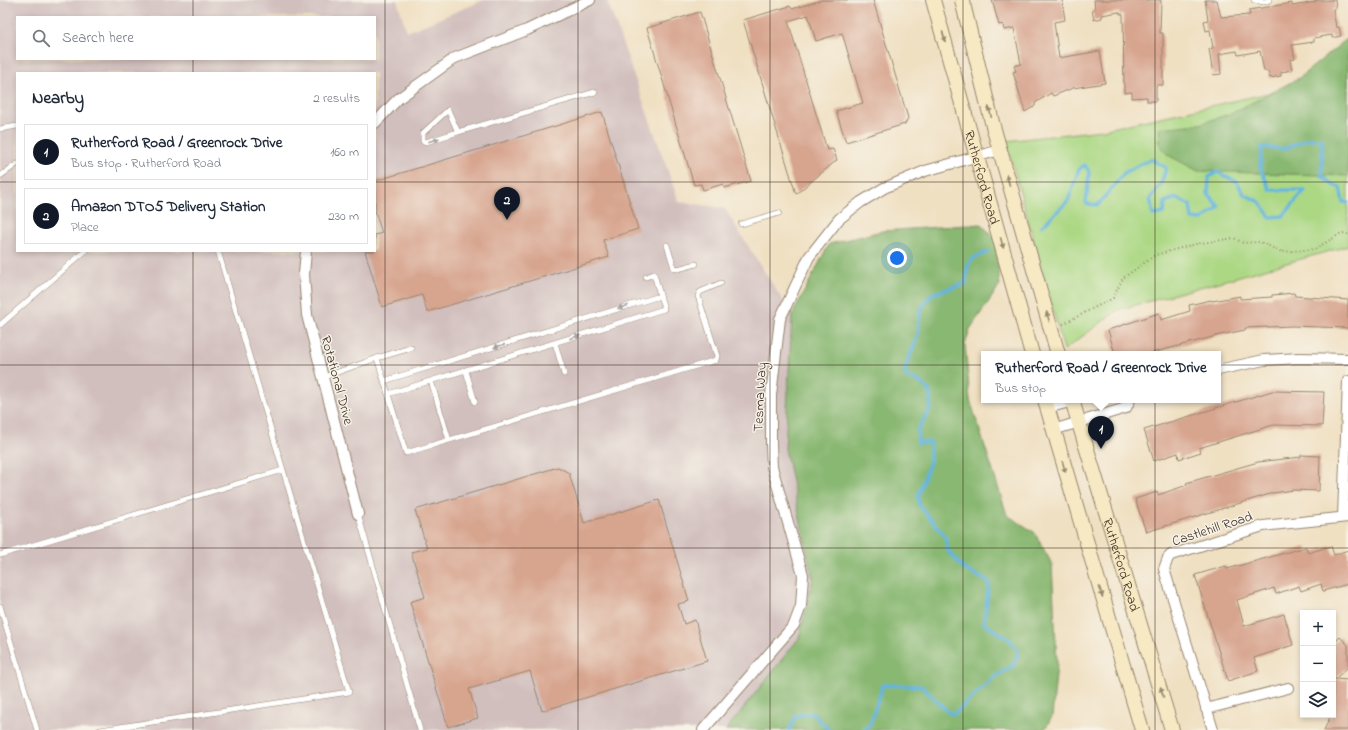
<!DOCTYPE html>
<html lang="en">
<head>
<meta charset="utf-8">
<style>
  body { margin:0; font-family:"Indie Flower",sans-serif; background:#f2f2f3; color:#1f2937 }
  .controls { position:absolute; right:12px; bottom:12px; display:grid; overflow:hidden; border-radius:0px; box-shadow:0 2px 6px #0003 }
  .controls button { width:36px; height:36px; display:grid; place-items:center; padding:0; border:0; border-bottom:1px solid #e0e1e3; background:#fff; color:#1f2937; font:20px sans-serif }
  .you { position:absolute; left:897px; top:258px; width:14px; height:14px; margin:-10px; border:3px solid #fff; border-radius:50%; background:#1a73e8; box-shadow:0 0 0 6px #1a73e833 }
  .badge { display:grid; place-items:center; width:26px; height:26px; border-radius:50%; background:#111827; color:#fff; font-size:13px; font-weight:700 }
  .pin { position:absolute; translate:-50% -33px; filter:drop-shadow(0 1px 2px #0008) }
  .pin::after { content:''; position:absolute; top:21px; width:14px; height:12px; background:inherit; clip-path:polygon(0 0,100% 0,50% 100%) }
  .popup { position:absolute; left:981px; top:351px; width:240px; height:52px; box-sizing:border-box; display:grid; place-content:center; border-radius:0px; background:#fff; filter:drop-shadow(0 1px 3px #0005); font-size:13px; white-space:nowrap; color:#747a83 }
  .popup b { font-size:15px; color:#1f2937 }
  .popup::after { content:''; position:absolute; left:50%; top:100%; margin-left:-8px; border:8px solid transparent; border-top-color:#fff }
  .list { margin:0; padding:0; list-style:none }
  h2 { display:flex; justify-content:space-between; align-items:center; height:52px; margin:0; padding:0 16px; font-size:17px }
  h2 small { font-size:13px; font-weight:400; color:#747a83 }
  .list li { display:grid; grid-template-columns:26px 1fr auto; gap:12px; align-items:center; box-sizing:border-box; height:56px; margin:0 8px 8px; padding:0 8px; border:1px solid #e0e1e3; border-radius:0px }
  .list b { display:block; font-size:15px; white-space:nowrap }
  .list p { margin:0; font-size:13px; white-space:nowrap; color:#747a83 }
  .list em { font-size:13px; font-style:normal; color:#747a83 }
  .icon { flex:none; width:22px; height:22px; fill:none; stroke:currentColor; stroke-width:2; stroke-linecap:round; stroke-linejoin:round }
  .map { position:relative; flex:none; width:1348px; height:730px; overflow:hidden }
  .search { position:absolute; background:#fff; box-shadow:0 2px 6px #0003; left:16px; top:16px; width:360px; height:44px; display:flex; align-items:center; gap:10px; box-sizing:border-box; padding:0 14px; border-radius:0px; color:#747a83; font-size:15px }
  .panel { position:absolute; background:#fff; box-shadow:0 2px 6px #0003; left:16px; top:72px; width:360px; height:180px; border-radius:0px }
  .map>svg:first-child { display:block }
  .industrial { fill:#d1bfbe; fill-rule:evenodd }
  .green { fill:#acd884; stroke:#748151 }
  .forest { fill:#89b872; stroke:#627148 }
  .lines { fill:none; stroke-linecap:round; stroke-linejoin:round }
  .stream { stroke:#64b5df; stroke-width:3.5 }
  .building { fill:#d7a48e }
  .lane-casing { stroke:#968570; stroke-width:6 }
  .street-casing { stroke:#968570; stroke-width:12 }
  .secondary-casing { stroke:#968570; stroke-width:16 }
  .path { stroke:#968570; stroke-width:2; stroke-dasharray:1 3; stroke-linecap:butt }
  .lane { stroke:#fff; stroke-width:5 }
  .street { stroke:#fff; stroke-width:10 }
  .secondary { stroke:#f6e9c3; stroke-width:14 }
  .oneway { fill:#988a70 }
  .oneway2 { fill:#a79f9a }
  .grid { fill:none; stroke:#3b2a1e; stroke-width:1; stroke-opacity:0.55 }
  .labels { text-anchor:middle; stroke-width:3; stroke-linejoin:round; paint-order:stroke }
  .street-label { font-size:14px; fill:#3b2a1e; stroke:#f7f3e8 }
</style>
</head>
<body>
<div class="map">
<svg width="1348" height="730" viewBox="0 0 1348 730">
  <rect width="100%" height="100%" fill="#f7f3e8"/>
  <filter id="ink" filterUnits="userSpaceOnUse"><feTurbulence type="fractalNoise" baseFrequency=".025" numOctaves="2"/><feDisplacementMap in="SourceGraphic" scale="8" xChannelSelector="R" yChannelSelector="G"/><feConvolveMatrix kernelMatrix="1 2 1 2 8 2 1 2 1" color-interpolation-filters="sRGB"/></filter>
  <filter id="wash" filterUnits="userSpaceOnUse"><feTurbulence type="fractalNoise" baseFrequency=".012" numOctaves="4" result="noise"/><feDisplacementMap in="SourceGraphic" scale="16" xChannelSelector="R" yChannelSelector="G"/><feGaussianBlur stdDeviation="0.9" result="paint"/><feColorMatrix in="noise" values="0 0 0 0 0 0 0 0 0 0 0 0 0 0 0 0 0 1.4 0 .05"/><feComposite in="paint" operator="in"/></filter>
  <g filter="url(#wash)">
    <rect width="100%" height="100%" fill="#f0e0c2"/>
    <path class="industrial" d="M0 0H397L407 32 484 0H607L679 202 724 208 792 315 785 449 813 579 799 638 726 730H0ZM17 17H375V59H17ZM17 73H375V251H17Z"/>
    <path class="green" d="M1348 49V246L1118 310 1064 350 1006 141 1102 130 1287 89Z"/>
    <path class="forest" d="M1348 38V176L1198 171 1168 155 1160 146 1159 128 1200 124 1232 113 1299 78Z
      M981 224 995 238 1000 285 970 329 965 345 970 400 1007 515 1034 532 1052 564 1057 664 1052 717 1044 730H726L799 638 813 579 785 449 792 315 829 244 882 231Z"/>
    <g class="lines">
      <path class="stream" d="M1042 226 1068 201 1079 169 1085 165 1089 172 1086 204 1098 205 1125 172 1151 159 1166 168 1161 184 1150 199 1153 215 1164 213 1165 202 1176 198 1190 205 1192 219 1202 220 1219 207 1208 194 1209 177 1217 172 1237 182 1244 194 1260 202 1270 217 1283 216 1305 190H1270L1260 167 1262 147 1284 149 1307 139H1322V176L1333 185 1340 187 1343 202 1348 203
        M789 730 796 716 812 713 829 730
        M864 730 870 724 883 685 921 686 948 712 954 714 993 678 1015 664 1018 651 1009 639 984 624 989 582 964 569 948 551 945 536 919 505 918 496 930 461V442L918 443V429L930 409V392L919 381 906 377 905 368 918 335 920 310 932 294 966 283C967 262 967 259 988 252"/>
    </g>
    <g id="blocks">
      <path class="building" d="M822 0H873L908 118 905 124 846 142 836 111 863 103 842 33 816 41 808 15 788 21 827 150 833 149 837 160 796 194 743 20 790 6 792 9Z
        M992 0H1062L1065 20 1054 22 1059 58 1100 51 1105 83 1073 88 1053 96 1051 93 1035 103V106L1025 112 1013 72 1016 71 1014 66 1021 64 1014 28 1004 30 1003 24 999 25Z
        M1094 0H1161L1160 33H1163V85H1156V101H1147V97L1132 98V92L1124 93 1123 14H1120L1119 12 1102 15V18L1094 20 1092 10 1095 9Z
        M1205 0H1217L1221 17 1250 15 1249 10 1292 3V6L1315 2 1316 0H1335L1336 8 1333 9 1336 27H1339L1341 36 1332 38V35L1314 38V42L1292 45 1295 59 1290 60 1292 70 1281 72V76L1270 78 1268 71H1264L1260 51 1238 55 1237 51 1219 54 1221 74 1213 75 1209 49 1213 48 1210 30 1206 31 1204 21 1208 20Z
        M700 12 751 181 724 188 723 184 703 190 701 184 694 185 647 28Z
        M602 112 638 229 603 240 609 257 427 312 422 295 382 307 365 251H375V235L382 233 375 211V181Z
        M1294 293 1295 296 1348 300V328L1292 326 1245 328V330L1220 335 1148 354H1115L1108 330 1159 313 1161 320 1190 311 1189 305 1211 300 1212 301 1240 296V299L1272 297V295Z
        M1272 391 1324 392 1322 426 1273 425 1199 448 1201 452 1179 459 1178 453 1154 461 1144 430Z
        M1301 455 1320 456 1319 491 1294 490 1273 493 1146 532 1135 499 1157 492 1158 495 1187 485 1186 483 1258 462 1301 457Z
        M558 467 569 473 584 523 659 500 689 601 678 604 684 624 695 620 707 661 542 711 530 671 469 689 478 718 448 727 410 602 425 597 411 552 427 548 415 510Z
        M1331 546 1334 555 1348 550V584L1323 591 1321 584 1301 591 1299 586 1276 594 1274 588 1237 600 1244 626 1284 614 1293 645 1254 658 1258 671 1228 681 1195 575 1226 566 1227 569 1306 547 1308 553Z
        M1340 637 1348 645V667L1335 679 1348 680V730H1324L1331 715H1333V644Z"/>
    </g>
  </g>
  <g filter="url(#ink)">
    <use href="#blocks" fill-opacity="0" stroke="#968570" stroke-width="1"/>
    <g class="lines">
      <defs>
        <path id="lane" d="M1254 0 1264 2 1269 0
          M0 129 17 126
          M458 132 426 142 423 141V133L448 110 458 132 595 92
          M0 176 17 164
          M741 224 779 213
          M667 245 674 268 678 269 696 264
          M0 325 85 251
          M555 343 564 374
          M377 358 411 348
          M466 371 475 402
          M324 377 377 358 406 453 716 360 717 356 698 296 700 292 721 283
          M384 381 660 296
          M431 381 449 440
          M388 394 664 309 654 274 646 277
          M358 514 420 730
          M0 555 283 470
          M0 606 37 730
          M100 730 349 692 218 251"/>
        <path id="street" d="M375 123 398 99 455 58 527 30 590 0
          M306 251 304 274 307 315 358 514
          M1218 370 1264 360 1299 358 1348 359
          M1047 408 1077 400
          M1053 430 1126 408 1130 400
          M1343 517 1348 381
          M1206 709 1288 688
          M703 730 794 625 801 606 803 575 772 467 771 444V395L780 319 809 257 839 219 861 202 884 188 925 171 1000 150
          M1213 730 1164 569 1168 558 1171 555 1263 526 1348 517"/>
        <g id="secondary">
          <path id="s1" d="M933 0 1032 354"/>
          <path d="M962 0 993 126 1058 354"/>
          <path d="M1045 400 1142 730"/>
          <path id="s2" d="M1072 400 1172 730"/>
        </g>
      </defs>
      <use href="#lane" class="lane-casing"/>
      <use href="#street" class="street-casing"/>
      <use href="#secondary" class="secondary-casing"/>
      <path class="path" d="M1063 324 1113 298 1123 278 1155 255 1196 244 1234 238 1243 243 1260 242 1282 252 1315 249 1340 234H1348"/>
      <use href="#lane" class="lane"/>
      <use href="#street" class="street"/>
      <use href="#secondary" class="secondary"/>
    </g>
    <defs><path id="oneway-solid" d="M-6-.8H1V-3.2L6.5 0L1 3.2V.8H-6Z"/></defs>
    <g class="oneway">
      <use href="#oneway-solid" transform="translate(944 37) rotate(74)"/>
      <use href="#oneway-solid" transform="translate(990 112) rotate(-104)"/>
      <use href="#oneway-solid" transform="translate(1008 180) rotate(-106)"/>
      <use href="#oneway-solid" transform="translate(1002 243) rotate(75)"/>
      <use href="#oneway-solid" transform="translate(1048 317) rotate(-106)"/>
      <use href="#oneway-solid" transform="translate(1064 467) rotate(74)"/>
      <use href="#oneway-solid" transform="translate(1101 592) rotate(73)"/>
      <use href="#oneway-solid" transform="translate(1162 692) rotate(-106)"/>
    </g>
    <g class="oneway2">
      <use href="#oneway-solid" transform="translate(434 140) rotate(-18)"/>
      <use href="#oneway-solid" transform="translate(623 307) rotate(163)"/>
      <use href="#oneway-solid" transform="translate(575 337) rotate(-17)"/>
      <use href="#oneway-solid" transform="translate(499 346) rotate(163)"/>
    </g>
  </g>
  <path class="grid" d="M193 0V17M385 0V730M578 0V730M770 0V730M963 0V730M1155 0V730M193 59V73M0 182H17M375 182H1348M193 251V730M0 365H1348M0 548H1348"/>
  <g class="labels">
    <g class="street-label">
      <text dy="5" stroke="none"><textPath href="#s1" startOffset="184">Rutherford Road</textPath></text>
      <text transform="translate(338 380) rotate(75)" y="5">Rotational Drive</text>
      <text transform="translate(759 397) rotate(-87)" y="5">Tesma Way</text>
      <text transform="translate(1212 528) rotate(-18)" y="5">Castlehill Road</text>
      <text dy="5" stroke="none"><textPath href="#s2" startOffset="172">Rutherford Road</textPath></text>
    </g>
  </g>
</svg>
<div class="controls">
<button>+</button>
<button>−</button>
<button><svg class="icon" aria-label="layers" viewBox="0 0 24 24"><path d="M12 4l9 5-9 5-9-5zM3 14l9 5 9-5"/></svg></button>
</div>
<div class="you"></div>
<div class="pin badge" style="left:1101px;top:449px">1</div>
<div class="popup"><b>Rutherford Road / Greenrock Drive</b>Bus stop</div>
<div class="pin badge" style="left:507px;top:220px">2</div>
<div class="search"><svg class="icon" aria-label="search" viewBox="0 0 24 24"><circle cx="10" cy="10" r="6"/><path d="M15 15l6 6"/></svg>Search here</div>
<section class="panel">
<h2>Nearby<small>2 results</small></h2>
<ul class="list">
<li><span class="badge">1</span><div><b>Rutherford Road / Greenrock Drive</b><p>Bus stop · Rutherford Road</p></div><em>160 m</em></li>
<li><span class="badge">2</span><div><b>Amazon DTO5 Delivery Station</b><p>Place</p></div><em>230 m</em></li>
</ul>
</section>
</div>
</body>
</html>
